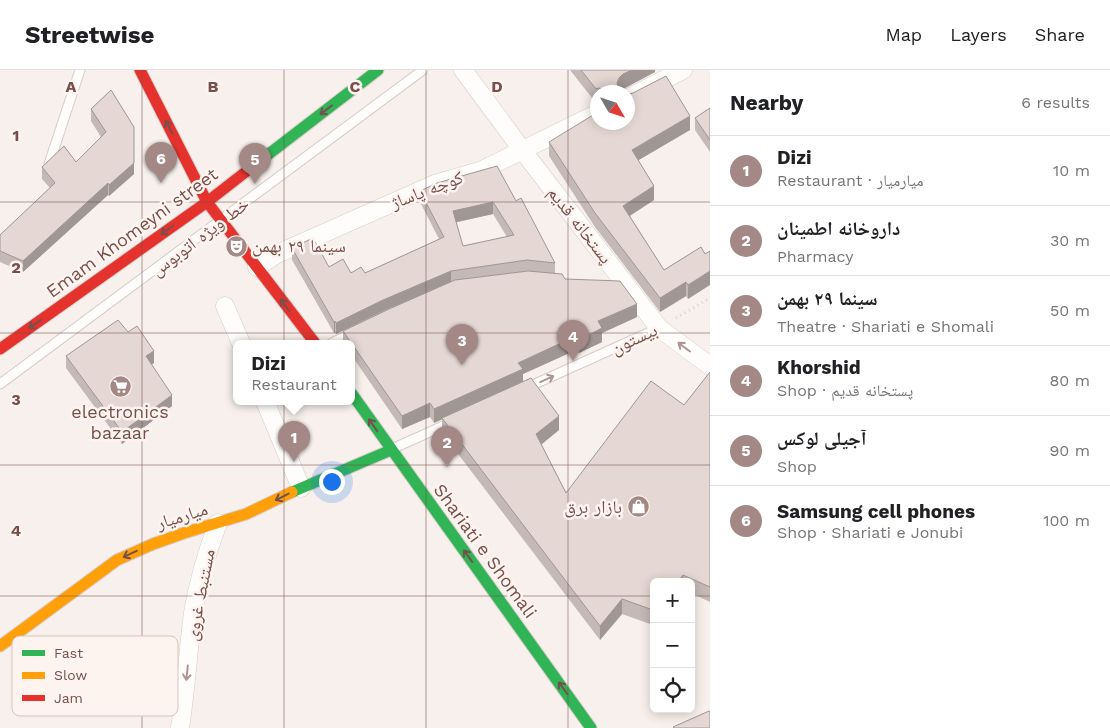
<!DOCTYPE html>
<html lang="en">
<head>
<meta charset="utf-8">
<style>
  body { margin:0; font-family:"Work Sans","Noto Naskh Arabic",sans-serif; background:#f6f6f6; color:#202124 }
  .controls { position:absolute; right:15px; bottom:15px; display:grid; overflow:hidden; border-radius:8px; box-shadow:0 2px 12px #0003 }
  .controls button { width:45px; height:45px; display:grid; place-items:center; padding:0; border:0; border-bottom:1px solid #e0e0e0; background:#fff; color:#202124; font:25px sans-serif }
  .compass { position:absolute; left:590px; top:15px; width:45px; height:45px; border-radius:50%; background:#fff; box-shadow:0 2px 12px #0003; rotate:129deg }
  .you { position:absolute; left:331px; top:411px; width:18px; height:18px; margin:-12px; border:4px solid #fff; border-radius:50%; background:#1a73e8; box-shadow:0 0 0 8px #1a73e833 }
  .badge { display:grid; place-items:center; width:32px; height:32px; border-radius:50%; background:#a38885; color:#fff; font-size:16px; font-weight:700 }
  .pin { position:absolute; translate:-50% -41px; filter:drop-shadow(0 1px 2px #0008) }
  .pin::after { content:''; position:absolute; top:26px; width:18px; height:15px; background:inherit; clip-path:polygon(0 0,100% 0,50% 100%) }
  .popup { position:absolute; left:233px; top:270px; width:122px; height:65px; box-sizing:border-box; display:grid; place-content:center; border-radius:8px; background:#fff; filter:drop-shadow(0 1px 4px #0005); font-size:16px; white-space:nowrap; color:#757577 }
  .popup b { font-size:19px; color:#202124 }
  .popup::after { content:''; position:absolute; left:50%; top:100%; margin-left:-10px; border:10px solid transparent; border-top-color:#fff }
  .list { margin:0; padding:0; list-style:none }
  h2 { display:flex; justify-content:space-between; align-items:center; height:65px; margin:0; padding:0 20px; font-size:21px }
  h2 small { font-size:16px; font-weight:400; color:#757577 }
  .list li { display:grid; grid-template-columns:32px 1fr auto; gap:15px; align-items:center; box-sizing:border-box; height:70px; padding:0 20px; border-top:1px solid #e0e0e0 }
  .list b { display:block; font-size:19px; white-space:nowrap }
  .list p { margin:0; font-size:16px; white-space:nowrap; color:#757577 }
  .list em { font-size:16px; font-style:normal; color:#757577 }
  .icon { flex:none; width:28px; height:28px; fill:none; stroke:currentColor; stroke-width:2; stroke-linecap:round; stroke-linejoin:round }
  .map { position:relative; flex:none; width:710px; height:658px; overflow:hidden }
  header { display:flex; align-items:center; gap:30px; box-sizing:border-box; height:70px; padding:0 25px; background:#fff; border-bottom:1px solid #e0e0e0 }
  header strong { font-size:24px }
  nav { display:flex; gap:28px; margin-inline-start:auto; font-size:18px }
  main { display:flex }
  aside { flex:1; background:#fff }
  .map>svg:first-child { display:block }
  .lines { fill:none; stroke-linecap:round; stroke-linejoin:round }
  .lane-casing { stroke:#d6ccc9; stroke-width:11 }
  .street-casing { stroke:#d6ccc9; stroke-width:19 }
  .fast-casing { stroke:#d8cdca; stroke-width:13 }
  .slow-casing { stroke:#d8cdca; stroke-width:13 }
  .jam-casing { stroke:#d8cdca; stroke-width:13 }
  .path { stroke:#dad0cf; stroke-width:3; stroke-dasharray:1 4; stroke-linecap:butt }
  .lane { stroke:#fefdfc; stroke-width:9 }
  .street { stroke:#fefdfc; stroke-width:18 }
  .fast { stroke:#30b455; stroke-width:11 }
  .slow { stroke:#ff9f0a; stroke-width:11 }
  .jam { stroke:#e5322d; stroke-width:11 }
  .wall { fill:#c4b9b6; fill-rule:evenodd }
  .shaded-wall { fill:#a09694 }
  .building { fill:#e4d7d4; stroke:#a09694; fill-rule:evenodd }
  .oneway { stroke:#76504d }
  .oneway2 { stroke:#ac9593 }
  .grid { fill:none; stroke:#76504d; stroke-width:1; stroke-opacity:0.55 }
  .labels { text-anchor:middle; stroke-width:5; stroke-linejoin:round; paint-order:stroke }
  .street-label { font-size:18px; fill:#76504d; stroke:#fef4ef }
  .poi-label { font-size:18px; fill:#76504d; stroke:#fef4ef; text-anchor:start }
  .key { fill:#fef4ef; stroke:#d5c3be; stroke-width:1 }
  .key-label { font-size:14px; fill:#76504d }
  .grid-label { font-size:16px; text-anchor:middle; font-weight:bold; fill:#76504d; stroke:#fef4ef; stroke-width:5; stroke-linejoin:round; paint-order:stroke }
</style>
</head>
<body>
<header>
<strong>Streetwise</strong>
<nav><a>Map</a><a>Layers</a><a>Share</a></nav>
</header>
<main>
<div class="map">
<svg width="710" height="658" viewBox="0 0 710 658">
  <rect width="100%" height="100%" fill="#f7f0ec"/>
  <g class="lines">
    <defs>
      <path id="lane" d="M49 94 80 0
        M332 273 354 262
        M0 314 423 0
        M526 318 659 258
        M394 378 452 352"/>
      <path id="street" d="M463 0 523 81 659 258 710 296
        M628 28 683 0
        M257 197 277 184 435 114 480 101 598 43
        M225 236 241 273
        M265 331 301 418
        M180 658C186 620 188 581 193 543 198 512 207 482 218 453"/>
      <path id="fast" d="M252 97 378 0
        M352 324 591 658
        M292 422 391 380"/>
      <path id="slow" d="M0 576 117 490 153 474 184 463 246 444 292 422"/>
      <path id="jam" d="M140 0 207 132 315 273
        M0 279 207 132 252 97"/>
    </defs>
    <use href="#lane" class="lane-casing"/>
    <use href="#street" class="street-casing"/>
    <use href="#fast" class="fast-casing"/>
    <use href="#slow" class="slow-casing"/>
    <use href="#jam" class="jam-casing"/>
    <path class="path" d="M676 248 710 228"/>
    <use href="#lane" class="lane"/>
    <use href="#street" class="street"/>
    <use href="#fast" class="fast"/>
    <use href="#slow" class="slow"/>
    <use href="#jam" class="jam"/>
  </g>
  <path class="wall" d="M570 0H655V2L623 19 621 21 622 22H598V33H596Z
    M111 20 134 104 109 126 108 125 23 202 0 192V165L50 118 42 109V97L76 92 101 67 91 51V39Z
    M710 38V82L695 60V48Z
    M690 60 638 90 654 130 630 146 664 200 701 177 688 229 686 226 660 242 595 157 549 86V72Z
    M420 121 516 131 555 193V203L565 209 637 247 602 263V272L579 283 576 280 523 304V312L559 360 541 374 566 423 684 335 710 302V532L691 523V512H654L653 555 622 544 600 570 442 363V349L434 353 430 347 402 359 352 286V273H343V261L383 241 336 264 335 263H334L292 190V178L329 197 351 203H365L439 169 420 132ZM493 144 507 167 463 176 456 152Z
    M128 262 154 293 152 294 172 336 122 374 66 298V286Z"/>
  <path class="shaded-wall" d="M632 0H655V2L623 19 619 22 617 13 619 8 623 4Z
    M690 46V60L632 94V80Z
    M134 93V104L109 126V115Z
    M108 113V125L23 202V191Z
    M654 116V130L623 150V136Z
    M493 132V144L453 153V141Z
    M451 201V212L383 241 336 264V253L383 230Z
    M710 201V215L688 229V215Z
    M686 212V226L660 242V228Z
    M637 234V247L602 263V272L579 283V270L598 251Z
    M335 251V263H334V252Z
    M576 266V280L523 304V313L434 353V339L518 293Z
    M154 281V293L146 298V286Z
    M172 325V336L122 374V362Z
    M430 333V347L402 359V346Z
    M559 346V360L536 379V364Z
    M683 505V512H678Z
    M622 529V544L600 570V556Z
    M654 539V554L653 555V540Z"/>
  <path class="building" d="M581 0H632L623 4 619 8 617 13 618 18 622 22H606L604 20 599 18 596 19Z
    M666 6 690 46 632 80 654 116 623 136 664 200 701 177 705 184 710 181V201L688 215 686 212 660 228 595 143 549 72 598 42V52H628V24L633 23Z
    M111 20 134 57V93L109 115 108 113 23 191 0 181V165L55 113 42 97 64 76 76 92 106 62 91 39Z
    M710 38V70L695 48Z
    M497 96 516 131 521 128 555 193 527 190 451 201 383 230 336 253 335 251 334 252 292 178 313 168 329 197 343 189 351 203 361 197 365 203 444 167 420 121 437 113ZM493 132 514 165 463 176 453 141Z
    M528 201 562 204 565 209 620 211 637 234 598 251 602 258 579 270 576 266 518 293 523 299 434 339 430 333 402 346 343 261 389 239 455 210Z
    M118 250 128 262 137 256 154 281 146 286 172 325 122 362 66 286Z
    M710 302V517L683 505 678 512H654V539L653 540 622 529 600 556 442 348 531 308 559 346 536 364 566 423 651 311 684 335Z
    M709 641 710 642V658H674L673 657Z"/>
  <defs><path id="oneway-shaft" d="M-6 0H5M1.5-3L5.5 0L1.5 3" fill="none" stroke-width="1.6" stroke-linecap="round" stroke-linejoin="round" transform="scale(1.25)"/></defs>
  <g class="oneway">
    <use href="#oneway-shaft" transform="translate(326 40) rotate(142)"/>
    <use href="#oneway-shaft" transform="translate(169 57) rotate(-117)"/>
    <use href="#oneway-shaft" transform="translate(167 160) rotate(145)"/>
    <use href="#oneway-shaft" transform="translate(285 235) rotate(-127)"/>
    <use href="#oneway-shaft" transform="translate(35 254) rotate(145)"/>
    <use href="#oneway-shaft" transform="translate(373 355) rotate(-125)"/>
    <use href="#oneway-shaft" transform="translate(282 427) rotate(153)"/>
    <use href="#oneway-shaft" transform="translate(130 484) rotate(155)"/>
    <use href="#oneway-shaft" transform="translate(468 486) rotate(-126)"/>
    <use href="#oneway-shaft" transform="translate(563 618) rotate(-126)"/>
  </g>
  <g class="oneway2">
    <use href="#oneway-shaft" transform="translate(684 277) rotate(-143)"/>
    <use href="#oneway-shaft" transform="translate(547 309) rotate(-24)"/>
    <use href="#oneway-shaft" transform="translate(187 603) rotate(96)"/>
  </g>
  <path class="grid" d="M142 0V658M284 0V658M426 0V658M568 0V658M0 132H710M0 263H710M0 395H710M0 526H654M691 526H710"/>
  <defs>
    <symbol id="theatre-disc" viewBox="-11 -11 22 22"><circle r="9.5" fill="#a38885" stroke="#fef4ef"/><path d="M-5-5.5Q0-4 5-5.5V0Q5 5 0 6Q-5 5-5 0ZM-3.3-2.5H-1v1.5H-3.3ZM1-2.5H3.3v1.5H1ZM-2.8 1Q0 5.5 2.8 1Z" fill="#fff"/></symbol>
    <symbol id="supermarket-disc" viewBox="-11 -11 22 22"><circle r="9.5" fill="#a38885" stroke="#fef4ef"/><path d="M-6-5.5h2.5l.6 2H6L4.5 2H-2.5L-4.4-4H-6ZM-1.5 3.2a1.3 1.3 0 1 0 .1 0ZM3 3.2a1.3 1.3 0 1 0 .1 0Z" fill="#fff"/></symbol>
    <symbol id="shop-disc" viewBox="-11 -11 22 22"><circle r="9.5" fill="#a38885" stroke="#fef4ef"/><path d="M-5-2.5h2.3a2.7 3.5 0 0 1 5.4 0H5L5.5 6h-11ZM-1.5-2.5h3a1.5 2.3 0 0 0-3 0Z" fill="#fff"/></symbol>
  </defs>
  <g fill-rule="evenodd">
    <use href="#theatre-disc" x="224" y="164" width="25" height="25"/>
    <use href="#supermarket-disc" x="108" y="304" width="25" height="25"/>
    <use href="#shop-disc" x="626" y="424" width="25" height="25"/>
  </g>
  <g class="labels">
    <g class="street-label">
      <text transform="translate(427 120) rotate(-21)" y="6">کوچه پاساژ</text>
      <text transform="translate(580 155) rotate(52)" y="6">پستخانه قدیم</text>
      <text transform="translate(132 163) rotate(-36)" y="6">Emam Khomeyni street</text>
      <text transform="translate(200 167) rotate(-37)" y="6">خط ویژه اتوبوس</text>
      <text transform="translate(634 269) rotate(-25)" y="6">بیستون</text>
      <text transform="translate(182 446) rotate(-17)" y="6">میارمیار</text>
      <text transform="translate(485 481) rotate(54)" y="6">Shariati e Shomali</text>
      <text transform="translate(200 525) rotate(-79)" y="6">مستنبط غروی</text>
    </g>
    <g class="poi-label">
      <text x="252" y="182">سینما ٢٩ بهمن</text>
      <text x="120" y="348" text-anchor="middle">electronics<tspan x="120" dy="21">bazaar</tspan></text>
      <text x="622" y="443" text-anchor="end">بازار برق</text>
    </g>
  </g>
  <rect x="12" y="566" width="166" height="80" rx="8" class="key"/>
  <rect x="22" y="580" width="23" height="6" fill="#30b455"/>
  <rect x="22" y="602" width="23" height="7" fill="#ff9f0a"/>
  <rect x="22" y="625" width="23" height="6" fill="#e5322d"/>
  <g class="key-label">
    <text x="54" y="588">Fast</text>
    <text x="54" y="610">Slow</text>
    <text x="54" y="633">Jam</text>
  </g>
  <g class="grid-label">
    <text x="71" y="22">A</text>
    <text x="213" y="22">B</text>
    <text x="355" y="22">C</text>
    <text x="497" y="22">D</text>
    <text x="16" y="71">1</text>
    <text x="16" y="203">2</text>
    <text x="16" y="335">3</text>
    <text x="16" y="466">4</text>
  </g>
</svg>
<div class="controls">
<button>+</button>
<button>−</button>
<button><svg class="icon" aria-label="locate" viewBox="0 0 24 24"><circle cx="12" cy="12" r="6"/><path d="M12 2v4M12 18v4M2 12h4M18 12h4"/></svg></button>
</div>
<svg class="compass" viewBox="-18 -18 36 36"><path d="M0-13l5 13h-10z" fill="#e53935"/><path d="M0 13l5-13h-10z" fill="#757577"/></svg>
<div class="you"></div>
<div class="pin badge" style="left:294px;top:392px">1</div>
<div class="popup"><b>Dizi</b>Restaurant</div>
<div class="pin badge" style="left:447px;top:397px">2</div>
<div class="pin badge" style="left:462px;top:295px">3</div>
<div class="pin badge" style="left:573px;top:291px">4</div>
<div class="pin badge" style="left:255px;top:114px">5</div>
<div class="pin badge" style="left:161px;top:113px">6</div>
</div>
<aside>
<h2>Nearby<small>6 results</small></h2>
<ul class="list">
<li><span class="badge">1</span><div><b>Dizi</b><p>Restaurant · میارمیار</p></div><em>10 m</em></li>
<li><span class="badge">2</span><div><b>داروخانه اطمینان</b><p>Pharmacy</p></div><em>30 m</em></li>
<li><span class="badge">3</span><div><b>سینما ۲۹ بهمن</b><p>Theatre · Shariati e Shomali</p></div><em>50 m</em></li>
<li><span class="badge">4</span><div><b>Khorshid</b><p>Shop · پستخانه قدیم</p></div><em>80 m</em></li>
<li><span class="badge">5</span><div><b>آجیلی لوکس</b><p>Shop</p></div><em>90 m</em></li>
<li><span class="badge">6</span><div><b>Samsung cell phones</b><p>Shop · Shariati e Jonubi</p></div><em>100 m</em></li>
</ul>
</aside>
</main>
</body>
</html>
